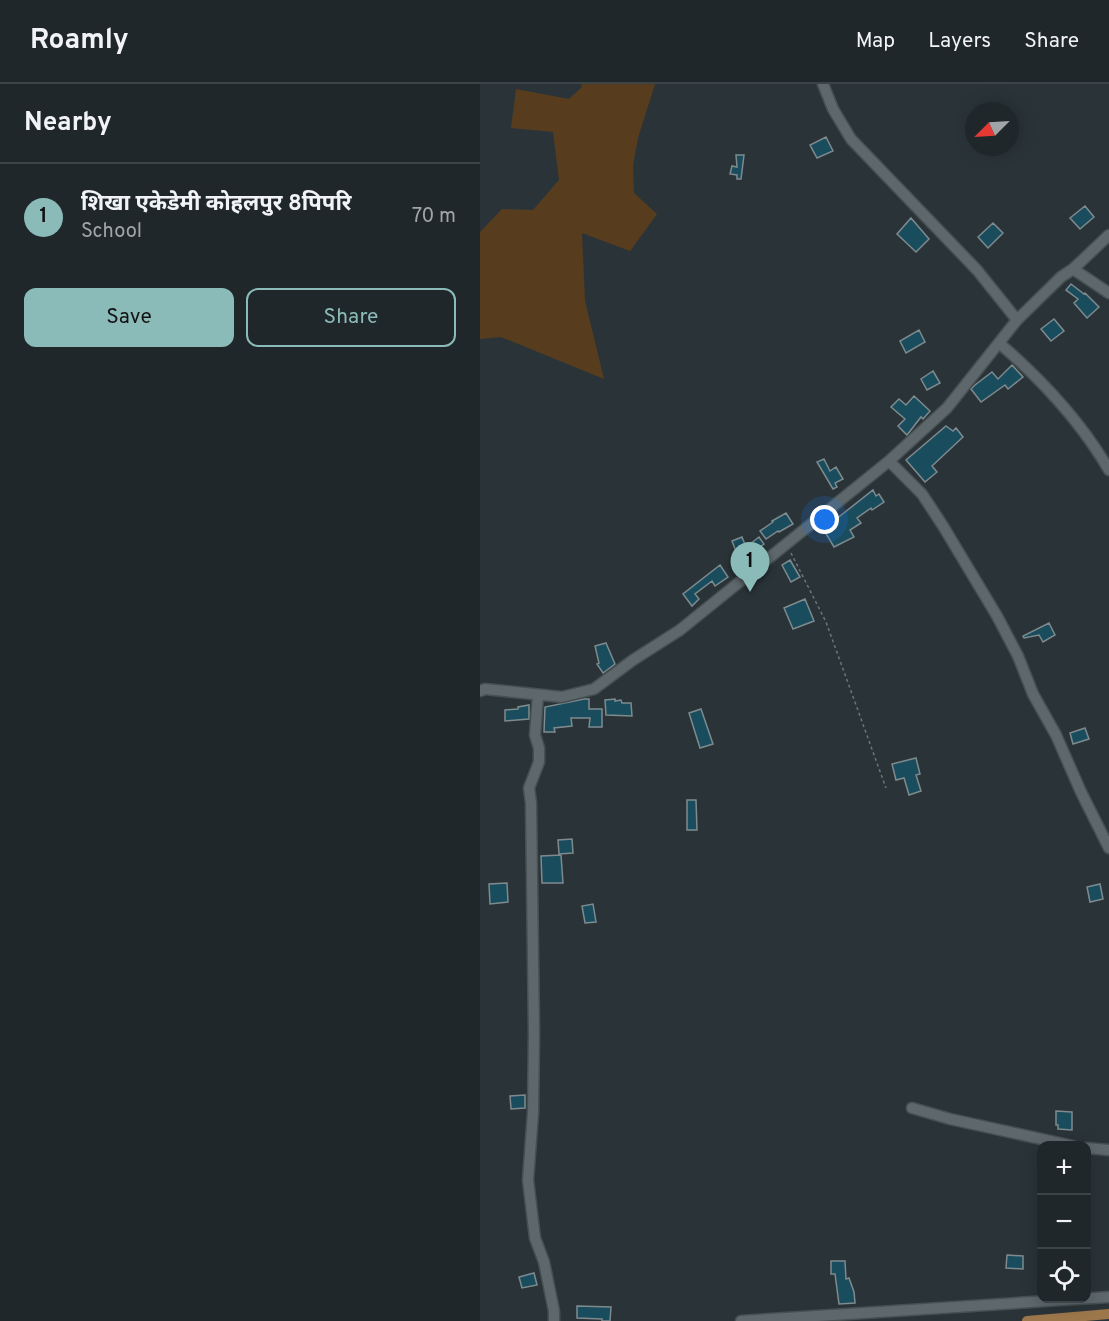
<!DOCTYPE html>
<html lang="en">
<head>
<meta charset="utf-8">
<style>
  body { margin:0; font-family:Overpass,"Noto Sans Devanagari",sans-serif; background:#282f32; color:#f1f3f6 }
  .controls { position:absolute; right:18px; bottom:18px; display:grid; overflow:hidden; border-radius:12px; box-shadow:0 3px 15px #0003 }
  .controls button { width:54px; height:54px; display:grid; place-items:center; padding:0; border:0; border-bottom:2px solid #3d4447; background:#20272a; color:#f1f3f6; font:30px sans-serif }
  .compass { position:absolute; left:485px; top:18px; width:54px; height:54px; border-radius:50%; background:#20272a; box-shadow:0 3px 15px #0003; rotate:246deg }
  .you { position:absolute; left:345px; top:436px; width:21px; height:21px; margin:-15px; border:4px solid #fff; border-radius:50%; background:#1a73e8; box-shadow:0 0 0 9px #1a73e833 }
  .badge { display:grid; place-items:center; width:39px; height:39px; border-radius:50%; background:#8bbbb9; color:#111; font-size:20px; font-weight:700 }
  .pin { position:absolute; translate:-50% -50px; filter:drop-shadow(0 2px 3px #0008) }
  .pin::after { content:''; position:absolute; top:32px; width:21px; height:18px; background:inherit; clip-path:polygon(0 0,100% 0,50% 100%) }
  .list { margin:0; padding:0; list-style:none }
  h2 { display:flex; justify-content:space-between; align-items:center; height:78px; margin:0; padding:0 24px; font-size:26px }
  h2 small { font-size:20px; font-weight:400; color:#a2a5a8 }
  .list li { display:grid; grid-template-columns:39px 1fr auto; gap:18px; align-items:center; box-sizing:border-box; height:108px; padding:0 24px; border-top:2px solid #3d4447 }
  .list b { display:block; font-size:22px; white-space:nowrap }
  .list p { margin:0; font-size:20px; white-space:nowrap; color:#a2a5a8 }
  .list em { font-size:20px; font-style:normal; color:#a2a5a8 }
  .actions { display:flex; gap:12px; padding:18px 24px }
  .actions a { flex:1; padding:14px 0; border:2px solid #8bbbb9; border-radius:12px; text-align:center; font-size:21px; color:#8bbbb9 }
  .actions .main { background:#8bbbb9; color:#111 }
  .icon { flex:none; width:33px; height:33px; fill:none; stroke:currentColor; stroke-width:2; stroke-linecap:round; stroke-linejoin:round }
  .map { position:relative; flex:none; width:629px; height:1237px; overflow:hidden }
  header { display:flex; align-items:center; gap:36px; box-sizing:border-box; height:84px; padding:0 30px; background:#20272a; border-bottom:2px solid #3d4447 }
  header strong { font-size:28px }
  nav { display:flex; gap:33px; margin-inline-start:auto; font-size:21px }
  main { display:flex }
  aside { flex:1; background:#20272a }
  .map>svg:first-child { display:block }
  .green { fill:#573d1e }
  .lines { fill:none; stroke-linecap:round; stroke-linejoin:round }
  .canal { stroke:#9c774b; stroke-width:10 }
  .building { fill:#194d5d; stroke:#7f8a8e; stroke-width:1.5 }
  .street-casing { stroke:#464f51; stroke-width:13 }
  .path { stroke:#6c7578; stroke-width:1.5; stroke-dasharray:3 3; stroke-linecap:butt }
  .street { stroke:#5e686c; stroke-width:10 }
</style>
</head>
<body>
<header>
<strong>Roamly</strong>
<nav><a>Map</a><a>Layers</a><a>Share</a></nav>
</header>
<main>
<aside>
<h2>Nearby<small></small></h2>
<ul class="list">
<li><span class="badge">1</span><div><b>शिखा एकेडेमी कोहलपुर 8पिपरि</b><p>School</p></div><em>70 m</em></li>
</ul>
<div class="actions"><a class="main">Save</a><a>Share</a></div>
</aside>
<div class="map">
<svg width="629" height="1237" viewBox="0 0 629 1237">
  <rect width="100%" height="100%" fill="#2a3438"/>
  <path class="green" d="M101 0H175L158 54 153 81 154 109 177 130 150 167 102 149 105 217 124 295 21 253 0 255V148L22 125 53 126 79 96 73 48 31 44 36 5 89 15 102 3Z"/>
  <g class="lines">
    <path class="canal" d="M547 1237 629 1230"/>
  </g>
  <path class="building" d="M346 53 353 67 337 74 330 61Z
    M256 71H264L261 95H257V91L250 90 252 82 257 83Z
    M605 122 614 133 600 145 590 134Z
    M431 134 449 155 436 168 417 150Z
    M513 139 523 149 508 164 498 153Z
    M591 200 604 210 605 209 619 223 607 234 594 219 598 215 586 206Z
    M574 235 584 247 571 257 561 245Z
    M439 246 445 258 426 269 420 257Z
    M532 281 543 293 528 305 525 301 501 318 491 305 495 301 512 288 518 295Z
    M453 287 460 299 447 306 441 295Z
    M434 312 450 327 443 335 441 333 427 351 418 342 425 335 411 323 419 315 426 321Z
    M466 342 473 347 476 344 483 353 452 382 457 388 445 398 426 376Z
    M344 375 350 387 356 383 363 395 355 399 357 403 353 405 337 378Z
    M393 406 396 412 399 410 404 418 392 426 391 424 377 434 381 439 370 446 374 453 354 463 345 448 357 441 355 436Z
    M306 429 313 440 299 448 298 447 286 455 280 447 293 438 292 437Z
    M262 453 266 463 279 453 284 460 256 481 252 475 257 470 252 457Z
    M310 476 320 493 311 498 302 481Z
    M240 481 248 493 235 502 232 497 215 510 219 515 212 522 203 510Z
    M325 515 334 537 313 545 304 524Z
    M569 539 575 551 563 558 559 551 544 554 543 552Z
    M126 559 135 580 123 589 117 580 119 579 115 562Z
    M104 615H109V625H122V643H109L110 634H91L92 642 74 644 75 648H64L65 623Z
    M135 615V617L141 616 142 619H151L152 632 126 631 125 616Z
    M49 621V635L25 637V626L38 625V623Z
    M221 625 233 660 220 664 209 629Z
    M605 644 609 655 593 660 590 649Z
    M436 674 440 690 436 691 441 707 429 711 424 694 416 696 412 680Z
    M207 716H216L217 746H207Z
    M92 755 93 769 79 770 78 756Z
    M81 771 83 799H62L61 772Z
    M27 799 28 818 10 820 9 800Z
    M620 800 623 815 610 818 607 803Z
    M113 820 116 838 105 839 102 822Z
    M45 1011V1024L31 1025 30 1012Z
    M576 1027 592 1028V1046L578 1045V1041H576Z
    M527 1171 543 1172V1185L526 1184Z
    M351 1177H365L366 1195 369 1194 374 1208 375 1219 359 1220 355 1190H351Z
    M54 1189 57 1201 42 1204 39 1193Z
    M97 1222 131 1223 130 1237H122V1235L97 1234Z"/>
  <g class="lines">
    <defs>
      <path id="street" d="M343 0 353 25 371 55 497 186 537 236
        M593 185 629 209
        M519 259C561 295 601 338 629 386
        M409 377 442 410 463 442 517 532 538 572 553 610 576 651 601 708 629 764
        M0 607 5 605 82 613 114 605 153 576 200 546 409 377 467 324 537 236 581 193 593 185 629 151
        M58 611 55 651 59 664V678L49 704 51 719 54 949 53 1029 48 1096 55 1154 64 1178 74 1227V1237
        M432 1024 470 1035 593 1062
        M606 1064 629 1066
        M261 1237 629 1213"/>
    </defs>
    <use href="#street" class="street-casing"/>
    <path class="path" d="M311 469 346 538 406 704"/>
    <use href="#street" class="street"/>
  </g>
</svg>
<div class="controls">
<button>+</button>
<button>−</button>
<button><svg class="icon" aria-label="locate" viewBox="0 0 24 24"><circle cx="12" cy="12" r="6"/><path d="M12 2v4M12 18v4M2 12h4M18 12h4"/></svg></button>
</div>
<svg class="compass" viewBox="-18 -18 36 36"><path d="M0-13l5 13h-10z" fill="#e53935"/><path d="M0 13l5-13h-10z" fill="#a2a5a8"/></svg>
<div class="you"></div>
<div class="pin badge" style="left:270px;top:508px">1</div>
</div>
</main>
</body>
</html>
